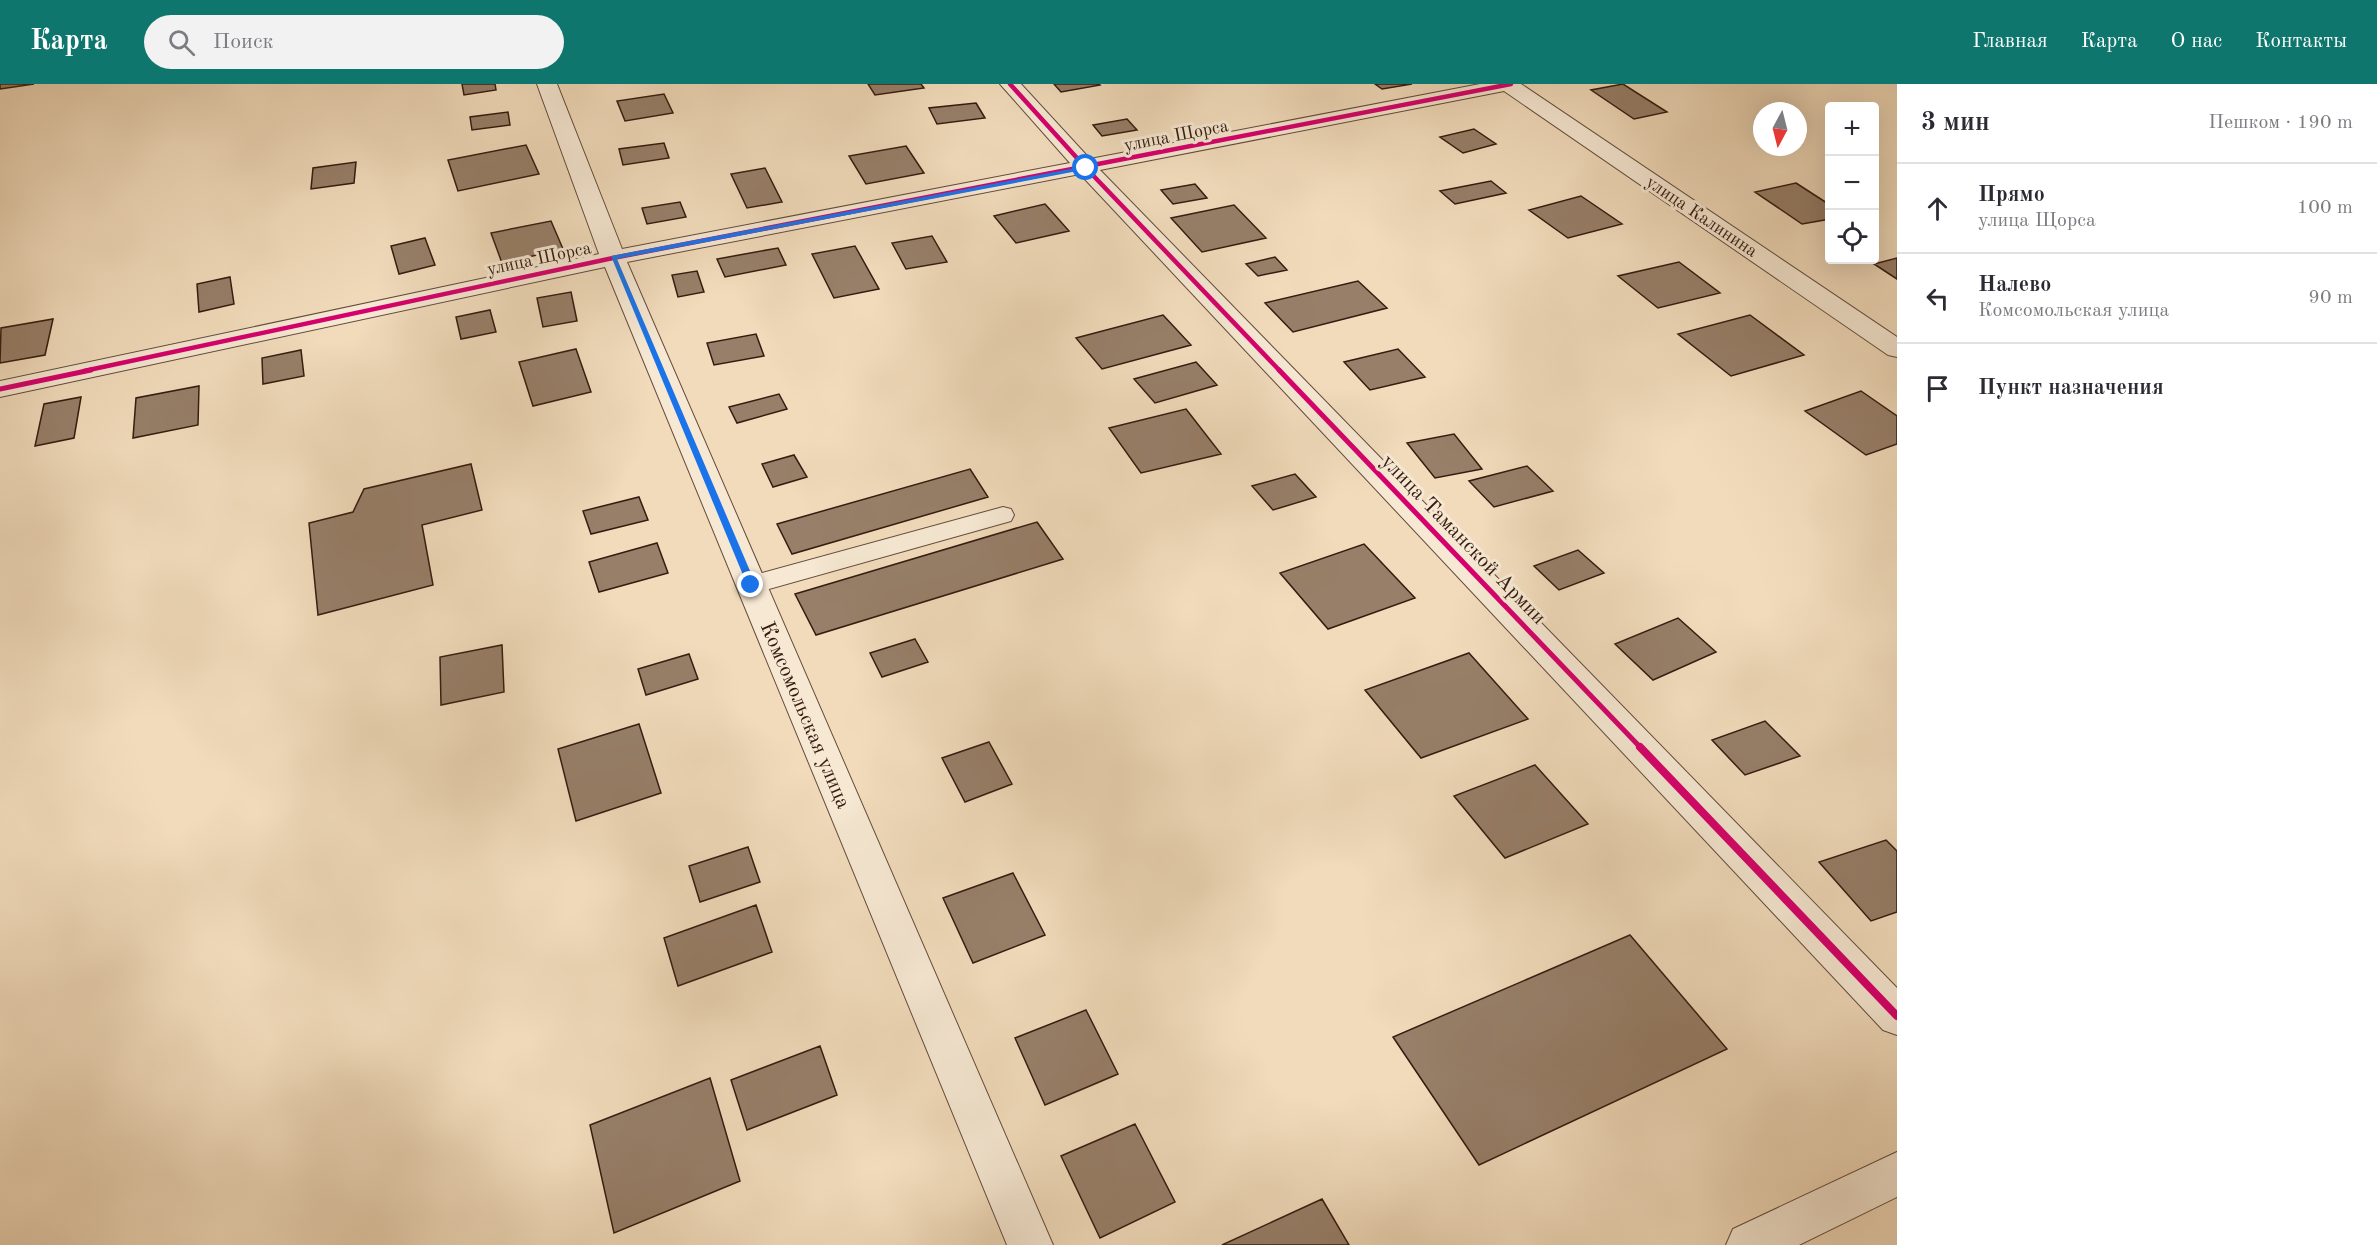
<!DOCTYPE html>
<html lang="ru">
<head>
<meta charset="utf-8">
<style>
  body { margin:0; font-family:"Old Standard TT",serif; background:#f2f2f3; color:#2b2b33 }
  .controls { position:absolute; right:18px; top:18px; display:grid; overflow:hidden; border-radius:6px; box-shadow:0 6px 24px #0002 }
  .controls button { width:54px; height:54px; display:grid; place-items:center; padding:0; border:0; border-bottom:2px solid #e1e1e2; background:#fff; color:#2b2b33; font:30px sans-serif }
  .compass { position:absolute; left:1753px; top:18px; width:54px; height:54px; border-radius:50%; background:#fff; box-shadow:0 6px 24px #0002; rotate:187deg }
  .stop { position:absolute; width:18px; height:18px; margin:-14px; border:4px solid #1a73e8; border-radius:50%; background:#fff }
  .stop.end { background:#1a73e8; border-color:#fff; box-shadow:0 2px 6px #0008 }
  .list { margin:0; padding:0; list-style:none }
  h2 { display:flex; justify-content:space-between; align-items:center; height:78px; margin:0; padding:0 24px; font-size:26px }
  h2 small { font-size:20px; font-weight:400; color:#7c7c81 }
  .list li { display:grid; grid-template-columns:39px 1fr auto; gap:18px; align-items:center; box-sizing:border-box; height:90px; padding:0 24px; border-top:2px solid #e1e1e2 }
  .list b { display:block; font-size:22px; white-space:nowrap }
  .list p { margin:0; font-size:20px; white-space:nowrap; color:#7c7c81 }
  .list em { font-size:20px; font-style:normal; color:#7c7c81 }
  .icon { flex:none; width:33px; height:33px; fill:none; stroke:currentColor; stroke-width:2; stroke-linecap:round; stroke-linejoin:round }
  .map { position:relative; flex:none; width:1897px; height:1161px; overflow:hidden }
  header { display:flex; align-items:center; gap:36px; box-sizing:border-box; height:84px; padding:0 30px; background:#0f766e; color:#fff }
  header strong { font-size:28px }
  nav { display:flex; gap:33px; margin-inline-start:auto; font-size:21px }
  .search { width:420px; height:54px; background:#f2f2f3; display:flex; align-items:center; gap:15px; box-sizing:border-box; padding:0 21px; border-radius:33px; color:#7c7c81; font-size:22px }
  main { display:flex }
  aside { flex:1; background:#fff }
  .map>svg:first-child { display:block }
  .building { fill:#977f69; stroke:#351b10; stroke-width:1.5 }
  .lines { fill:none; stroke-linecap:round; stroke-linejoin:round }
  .service-casing { stroke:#644b3b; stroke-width:2 }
  .minor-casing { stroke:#644b3b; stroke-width:2 }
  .tertiary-casing { stroke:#644b3b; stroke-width:2 }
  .service { fill:#f6e8d3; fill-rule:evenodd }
  .minor { fill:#f6e8d3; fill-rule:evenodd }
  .tertiary { fill:#f6e8d3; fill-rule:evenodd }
  .cycleway-far2-casing { stroke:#f6e8d3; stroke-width:7 }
  .cycleway-far1-casing { stroke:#f6e8d3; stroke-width:9 }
  .cycleway-casing { stroke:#f6e8d3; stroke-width:11 }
  .cycleway-far2 { stroke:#d6006c; stroke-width:4.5 }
  .cycleway-far1 { stroke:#d6006c; stroke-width:5 }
  .cycleway { stroke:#d6006c; stroke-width:8 }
  .route { fill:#1a73e8 }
  .labels { text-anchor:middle; stroke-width:6; stroke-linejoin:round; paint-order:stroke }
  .far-street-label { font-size:18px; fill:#351b10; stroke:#f6e8d3 }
  .street-label { font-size:21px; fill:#351b10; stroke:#f6e8d3 }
</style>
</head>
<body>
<header>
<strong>Карта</strong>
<div class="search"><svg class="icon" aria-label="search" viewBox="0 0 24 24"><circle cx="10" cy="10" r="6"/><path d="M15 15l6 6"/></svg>Поиск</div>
<nav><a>Главная</a><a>Карта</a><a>О нас</a><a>Контакты</a></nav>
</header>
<main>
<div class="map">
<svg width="1897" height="1161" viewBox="0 0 1897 1161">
  <rect width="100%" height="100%" fill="#f1dbbb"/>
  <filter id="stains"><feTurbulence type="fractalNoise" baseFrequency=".00333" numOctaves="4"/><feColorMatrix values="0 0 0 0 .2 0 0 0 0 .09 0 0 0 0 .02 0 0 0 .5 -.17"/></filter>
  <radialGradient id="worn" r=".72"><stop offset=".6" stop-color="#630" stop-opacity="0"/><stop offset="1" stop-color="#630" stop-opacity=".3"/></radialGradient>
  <path class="building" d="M0 0H34L0 5Z
    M462 0H495L496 6 464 11Z
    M868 0H921L924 4 875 11Z
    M1054 0H1099L1100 1 1061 8Z
    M1375 0H1412L1382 5Z
    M1623 0 1667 28 1634 35 1591 6Z
    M664 10 673 29 625 37 617 17Z
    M976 19 985 34 937 40 929 24Z
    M508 28 510 41 472 46 470 33Z
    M1127 35 1137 46 1102 52 1093 41Z
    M1474 45 1496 60 1463 69 1440 53Z
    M664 59 669 74 623 81 619 65Z
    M526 61 539 90 458 107 448 76Z
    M906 62 924 89 866 100 849 72Z
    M356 78 354 99 311 105 313 84Z
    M765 84 782 118 747 124 731 90Z
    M1491 97 1506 109 1455 120 1440 107Z
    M1796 99 1830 121V135L1802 140 1755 108Z
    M1195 100 1207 114 1173 120 1161 106Z
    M1581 112 1622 140 1568 154 1529 126Z
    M680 118 686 133 647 140 642 124Z
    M1045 120 1069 147 1016 159 994 132Z
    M1234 121 1266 154 1202 168 1171 134Z
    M551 137 563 165 502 179 491 149Z
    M932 152 947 178 906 185 892 159Z
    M425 154 435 181 399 190 391 162Z
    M855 162 879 205 834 214 812 170Z
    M778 164 786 181 725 193 717 175Z
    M1275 173 1287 186 1258 192 1246 180Z
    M1897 174V195L1874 180Z
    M1679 178 1720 209 1658 224 1618 192Z
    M697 187 704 208 678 213 672 191Z
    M230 193 234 220 199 228 197 200Z
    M1358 197 1387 224 1293 248 1265 219Z
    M571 208 577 237 543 243 537 214Z
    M490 226 496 248 461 255 456 233Z
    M1163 231 1191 261 1102 285 1076 254Z
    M1750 231 1804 271 1731 292 1678 250Z
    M53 235 45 271 0 279 1 244Z
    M756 250 764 272 714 281 707 259Z
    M576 265 591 308 533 322 519 278Z
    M1398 265 1425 293 1370 306 1344 278Z
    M301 266 304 292 263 300 262 274Z
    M1196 278 1217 301 1155 319 1134 295Z
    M199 302 198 341 133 354 136 314Z
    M1861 307 1897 332V360L1866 371 1805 327Z
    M779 310 787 325 737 339 729 323Z
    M81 313 74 354 35 362 44 320Z
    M1186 325 1221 370 1141 389 1109 344Z
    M1454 350 1482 385 1435 394 1407 359Z
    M794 371 807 393 773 403 762 380Z
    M471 380 482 426 422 441 433 501 318 531 309 439 353 428 364 405Z
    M1527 382 1553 407 1494 423 1469 397Z
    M970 385 988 413 792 470 777 440Z
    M1295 390 1316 413 1273 426 1252 402Z
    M639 413 648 436 591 450 583 427Z
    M1037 438 1063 475 816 551 795 510Z
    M657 459 668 489 599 508 589 478Z
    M1364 460 1415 514 1328 545 1280 489Z
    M1578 466 1604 489 1559 506 1534 482Z
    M1678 534 1716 568 1653 596 1615 560Z
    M915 555 928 578 882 593 870 569Z
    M502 561 504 608 441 621 440 573Z
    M1469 569 1528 635 1421 674 1365 606Z
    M689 570 698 595 646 611 638 585Z
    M1765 637 1800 672 1745 691 1712 656Z
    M639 640 661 709 576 737 558 665Z
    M989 658 1012 700 965 718 942 674Z
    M1535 681 1588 740 1505 774 1454 712Z
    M1886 756 1897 767V828L1871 837 1819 778Z
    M748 763 760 798 700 818 689 782Z
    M1013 789 1045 851 973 879 943 814Z
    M756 821 772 868 678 902 664 854Z
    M1630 851 1727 965 1479 1081 1393 953Z
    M1086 926 1118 990 1045 1021 1015 954Z
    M820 962 837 1011 747 1046 731 996Z
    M710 994 740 1097 614 1149 590 1041Z
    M1135 1040 1175 1118 1100 1154 1061 1072Z
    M1322 1115 1349 1161H1222Z"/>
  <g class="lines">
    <defs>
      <path id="service" d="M1003 423 1011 425 1014 431 1011 437 751 510 742 507 739 501 742 495 751 492Z"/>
      <path id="minor" d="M537 0H557L622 165 1070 79 1000 0H1021L1090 75 1480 0H1521L1897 253V273L1888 271 1504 7 1100 86 1897 904V951L1883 946 1080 90 627 178 1053 1161H1007L605 183 0 313V297L599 170Z"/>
      <path id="tertiary" d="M1897 1068V1113L1799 1161H1726L1733 1145Z"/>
    </defs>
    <use href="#service" class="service-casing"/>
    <use href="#minor" class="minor-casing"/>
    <use href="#tertiary" class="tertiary-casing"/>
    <use href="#service" class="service"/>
    <use href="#minor" class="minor"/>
    <use href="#tertiary" class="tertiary"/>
    <defs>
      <path id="cycleway-far2" d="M1010 0 1086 84 1280 287
        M84 287 613 174 1511 0"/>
      <path id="cycleway-far1" d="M1279 286 1641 664
        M0 305 91 286"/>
      <path id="cycleway" d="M1640 663 1897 932"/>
    </defs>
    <use href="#cycleway-far2" class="cycleway-far2-casing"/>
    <use href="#cycleway-far1" class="cycleway-far1-casing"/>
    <use href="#cycleway" class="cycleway-casing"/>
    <use href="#cycleway-far2" class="cycleway-far2"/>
    <use href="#cycleway-far1" class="cycleway-far1"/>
    <use href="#cycleway" class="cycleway"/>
  </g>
  <path class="route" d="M1086 82 1088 85 617 175 756 501 754 503H748L611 172Z"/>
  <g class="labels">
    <g class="far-street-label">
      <text transform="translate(1176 51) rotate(-11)" y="6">улица Щорса</text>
      <text transform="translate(1702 132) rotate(34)" y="6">улица Калинина</text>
      <text transform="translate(539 174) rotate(-12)" y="6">улица Щорса</text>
    </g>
    <g class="street-label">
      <text transform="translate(1464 455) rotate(46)" y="7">улица Таманской Армии</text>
      <text transform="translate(806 631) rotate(67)" y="7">Комсомольская улица</text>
    </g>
  </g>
  <rect width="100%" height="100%" filter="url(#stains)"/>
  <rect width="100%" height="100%" fill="url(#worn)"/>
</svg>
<div class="controls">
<button>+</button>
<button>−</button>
<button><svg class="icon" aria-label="locate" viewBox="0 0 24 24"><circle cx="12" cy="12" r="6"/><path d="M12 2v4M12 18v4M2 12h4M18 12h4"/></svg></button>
</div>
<svg class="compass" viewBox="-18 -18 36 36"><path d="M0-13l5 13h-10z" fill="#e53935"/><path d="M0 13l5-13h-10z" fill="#7c7c81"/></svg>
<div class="stop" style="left:1086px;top:84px"></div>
<div class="stop end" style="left:751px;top:501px"></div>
</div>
<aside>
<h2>3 мин<small>Пешком · 190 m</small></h2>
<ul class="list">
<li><svg class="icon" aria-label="ahead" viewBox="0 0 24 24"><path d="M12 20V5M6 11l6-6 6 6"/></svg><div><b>Прямо</b><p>улица Щорса</p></div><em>100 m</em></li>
<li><svg class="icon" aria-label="left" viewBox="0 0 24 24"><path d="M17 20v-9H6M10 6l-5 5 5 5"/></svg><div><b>Налево</b><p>Комсомольская улица</p></div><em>90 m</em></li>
<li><svg class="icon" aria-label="arrive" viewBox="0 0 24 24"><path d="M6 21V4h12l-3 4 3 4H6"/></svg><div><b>Пункт назначения</b></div></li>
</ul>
</aside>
</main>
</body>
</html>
